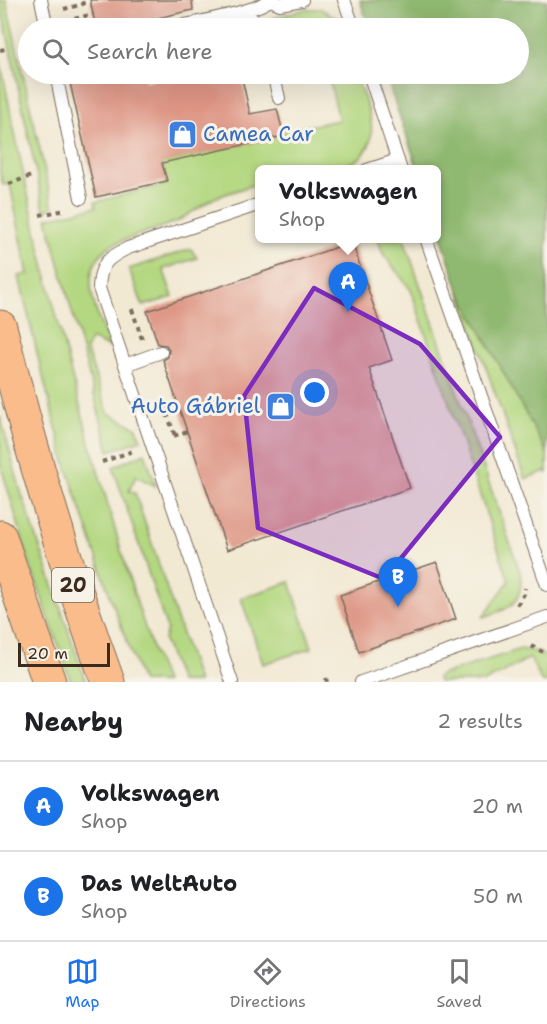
<!DOCTYPE html>
<html lang="en">
<head>
<meta charset="utf-8">
<style>
  body { margin:0; font-family:"Shantell Sans",sans-serif; background:#f2f2f2; color:#202124 }
  .scale { position:absolute; left:18px; bottom:15px; width:92px; box-sizing:border-box; padding-left:6px; border:3px solid #3b2a1e; border-top:0; font-size:16px; line-height:21px; white-space:nowrap; color:#3b2a1e; -webkit-text-stroke:4px #f7f3e8; paint-order:stroke }
  .you { position:absolute; left:315px; top:393px; width:21px; height:21px; margin:-15px; border:4px solid #fff; border-radius:50%; background:#1a73e8; box-shadow:0 0 0 9px #1a73e833 }
  .badge { display:grid; place-items:center; width:39px; height:39px; border-radius:50%; background:#1a73e8; color:#fff; font-size:20px; font-weight:700 }
  .pin { position:absolute; translate:-50% -50px; filter:drop-shadow(0 2px 3px #0008) }
  .pin::after { content:''; position:absolute; top:32px; width:21px; height:18px; background:inherit; clip-path:polygon(0 0,100% 0,50% 100%) }
  .popup { position:absolute; left:255px; top:165px; width:186px; height:78px; box-sizing:border-box; display:grid; place-content:center; border-radius:9px; background:#fff; filter:drop-shadow(0 2px 4px #0005); font-size:20px; white-space:nowrap; color:#757577 }
  .popup b { font-size:22px; color:#202124 }
  .popup::after { content:''; position:absolute; left:50%; top:100%; margin-left:-12px; border:12px solid transparent; border-top-color:#fff }
  .list { margin:0; padding:0; list-style:none }
  h2 { display:flex; justify-content:space-between; align-items:center; height:78px; margin:0; padding:0 24px; font-size:26px }
  h2 small { font-size:20px; font-weight:400; color:#757577 }
  .list li { display:grid; grid-template-columns:39px 1fr auto; gap:18px; align-items:center; box-sizing:border-box; height:90px; padding:0 24px; border-top:2px solid #e0e0e0 }
  .list b { display:block; font-size:22px; white-space:nowrap }
  .list p { margin:0; font-size:20px; white-space:nowrap; color:#757577 }
  .list em { font-size:20px; font-style:normal; color:#757577 }
  .icon { flex:none; width:33px; height:33px; fill:none; stroke:currentColor; stroke-width:2; stroke-linecap:round; stroke-linejoin:round }
  .map { position:relative; flex:none; width:547px; height:682px; overflow:hidden }
  .search { position:absolute; background:#fff; box-shadow:0 6px 24px #0002; left:18px; right:18px; top:18px; height:66px; display:flex; align-items:center; gap:15px; box-sizing:border-box; padding:0 21px; border-radius:33px; color:#757577; font-size:22px }
  .sheet { height:258px; background:#fff }
  nav { display:flex; justify-content:space-around; align-items:center; box-sizing:border-box; height:84px; border-top:2px solid #e0e0e0; background:#fff; font-size:16px; color:#757577 }
  nav a { display:grid; justify-items:center; gap:3px }
  nav .on { color:#1a73e8 }
  .map>svg:first-child { display:block }
  .green { fill:#b4d881; stroke:#788150; stroke-width:1.5 }
  .forest { fill:#8fb86f; stroke:#657146; stroke-width:1.5 }
  .building { fill:#de9584 }
  .lines { fill:none; stroke-linecap:round; stroke-linejoin:round }
  .lane-casing { stroke:#7b6d5d; stroke-width:14 }
  .highway-casing { stroke:#7b6d5d; stroke-width:35 }
  .path { stroke:#7b6d5d; stroke-width:4; stroke-dasharray:4.5 4.5; stroke-linecap:butt }
  .lane { stroke:#fff; stroke-width:12 }
  .highway { stroke:#fabc8b; stroke-width:33 }
  .marked { fill:#7b2cbf; fill-opacity:0.2; stroke:#7b2cbf; stroke-width:4.5; stroke-linejoin:round }
  .labels { text-anchor:middle; stroke-width:6; stroke-linejoin:round; paint-order:stroke }
  .shield { fill:#f7f3e8; stroke:#73665b; stroke-width:1.5 }
  .shield-label { font-size:20px; font-weight:bold; fill:#3b2a1e }
  .shop-label { font-size:21px; fill:#366cbe; stroke:#f7f3e8; text-anchor:start }
</style>
</head>
<body>
<div class="map">
<svg width="547" height="682" viewBox="0 0 547 682">
  <rect width="100%" height="100%" fill="#f7f3e8"/>
  <filter id="ink" filterUnits="userSpaceOnUse"><feTurbulence type="fractalNoise" baseFrequency=".0167" numOctaves="2"/><feDisplacementMap in="SourceGraphic" scale="12" xChannelSelector="R" yChannelSelector="G"/><feConvolveMatrix kernelMatrix="1 2 1 2 8 2 1 2 1" color-interpolation-filters="sRGB"/></filter>
  <filter id="wash" filterUnits="userSpaceOnUse"><feTurbulence type="fractalNoise" baseFrequency=".008" numOctaves="4" result="noise"/><feDisplacementMap in="SourceGraphic" scale="24" xChannelSelector="R" yChannelSelector="G"/><feGaussianBlur stdDeviation="1.35" result="paint"/><feColorMatrix in="noise" values="0 0 0 0 0 0 0 0 0 0 0 0 0 0 0 0 0 1.4 0 .05"/><feComposite in="paint" operator="in"/></filter>
  <g filter="url(#wash)">
    <rect width="100%" height="100%" fill="#f2e9d3"/>
    <path class="green" d="M0 0H6L53 208 44 210Z
      M305 9H321L335 17 339 28H275L273 27V18Z
      M0 59C29 210 64 358 108 505 125 564 142 625 165 682H142L111 599 65 462 39 361 19 276 28 274 10 184 3 185 0 174Z
      M328 74H355C360 89 369 106 371 123 379 183 296 169 260 170L259 183 214 198 178 221 113 244C72 270 98 313 110 348L91 339 86 349 108 413 137 428 141 440 109 451 47 218 96 207 95 202 167 184 162 163 284 135 283 131 339 120Z
      M378 239H404L520 572C525 603 509 609 483 617L509 581 411 290 383 254Z
      M191 249 197 258 163 269 173 297 143 306 129 269Z
      M459 290 547 453V474L546 471 525 479Z
      M0 416 21 492 86 682H71L30 564 0 463Z
      M145 453 156 486 136 476 129 491 135 493 198 682H180L164 640 167 629 113 467Z
      M290 582 312 648 263 664 241 598Z
      M521 649 538 652 547 658V682H542L530 658 484 682H439L437 678 441 675Z"/>
    <path class="forest" d="M360 0H547V453L459 290 437 224 436 170 418 169 385 74H518V28H369Z"/>
    <g id="blocks">
      <path class="building" d="M90 0H192L193 10 113 28H96Z
        M68 74H143L145 81 181 74H241L250 114 277 109 284 136 162 163 167 181 96 197Z
        M352 242 392 360 369 368 410 488 227 550 163 360 168 357 169 350 166 345 158 344 147 311Z
        M437 562 456 619 359 652 340 595Z"/>
    </g>
  </g>
  <g filter="url(#ink)">
    <use href="#blocks" fill-opacity="0" stroke="#7b6d5d" stroke-width="1.5"/>
    <g class="lines">
      <defs>
        <path id="lane" d="M41 0 47 28
          M271 0 280 4 302 0
          M344 0 354 28
          M234 14C245 16 255 17 260 28
          M171 28C193 23 256 12 270 0
          M56 74 81 198
          M273 74 279 98
          M369 74 401 170
          M367 170 398 160
          M426 238 547 585
          M125 365 161 352
          M232 682 99 288C100 264 107 258 128 248L260 204
          M361 682 547 617"/>
        <path id="highway" d="M0 327C30 448 65 565 108 682
          M0 537 49 682"/>
      </defs>
      <use href="#lane" class="lane-casing"/>
      <use href="#highway" class="highway-casing"/>
      <path class="path" d="M64 9 83 4 82 0
        M66 21 93 14
        M70 21 73 28
        M124 28 133 27
        M0 50 5 49
        M144 77 161 74
        M9 184 31 176
        M40 215 65 210
        M132 309 142 339
        M164 405 175 436
        M174 436 187 431
        M102 462 133 451
        M517 605 524 594 525 588
        M531 646 547 654
        M326 678 327 682"/>
      <use href="#lane" class="lane"/>
      <use href="#highway" class="highway"/>
    </g>
  </g>
  <path class="marked" d="M314 288 420 344 500 437 384 579 258 528 244 396Z"/>
  <defs>
    <symbol id="shop-square" viewBox="-11 -11 22 22"><rect x="-9" y="-9" width="18" height="18" rx="4" fill="#3f7fe0" stroke="#f7f3e8"/><path d="M-5-2.5h2.3a2.7 3.5 0 0 1 5.4 0H5L5.5 6h-11ZM-1.5-2.5h3a1.5 2.3 0 0 0-3 0Z" fill="#fff"/></symbol>
  </defs>
  <g fill-rule="evenodd">
    <use href="#shop-square" x="166" y="118" width="33" height="33"/>
    <use href="#shop-square" x="264" y="390" width="33" height="33"/>
  </g>
  <g class="labels">
    <rect class="shield" x="52" y="568" width="42" height="34" rx="4.5"/>
    <g class="shield-label">
      <text x="73" y="592">20</text>
    </g>
    <g class="shop-label">
      <text x="203" y="141">Camea Car</text>
      <text x="260" y="413" text-anchor="end">Auto Gábriel</text>
    </g>
  </g>
</svg>
<div class="scale">20 m</div>
<div class="you"></div>
<div class="pin badge" style="left:348px;top:312px">A</div>
<div class="popup"><b>Volkswagen</b>Shop</div>
<div class="pin badge" style="left:398px;top:607px">B</div>
<div class="search"><svg class="icon" aria-label="search" viewBox="0 0 24 24"><circle cx="10" cy="10" r="6"/><path d="M15 15l6 6"/></svg>Search here</div>
</div>
<section class="sheet">
<h2>Nearby<small>2 results</small></h2>
<ul class="list">
<li><span class="badge">A</span><div><b>Volkswagen</b><p>Shop</p></div><em>20 m</em></li>
<li><span class="badge">B</span><div><b>Das WeltAuto</b><p>Shop</p></div><em>50 m</em></li>
</ul>
</section>
<nav>
<a class="on"><svg class="icon" aria-label="map" viewBox="0 0 24 24"><path d="M3 6l6-2 6 2 6-2v14l-6 2-6-2-6 2zM9 4v14M15 6v14"/></svg>Map</a>
<a><svg class="icon" aria-label="directions" viewBox="0 0 24 24"><path d="M12 3l9 9-9 9-9-9zM9 14v-3h6M13 9l2 2-2 2"/></svg>Directions</a>
<a><svg class="icon" aria-label="saved" viewBox="0 0 24 24"><path d="M7 4h10v16l-5-4-5 4z"/></svg>Saved</a>
</nav>
</body>
</html>
